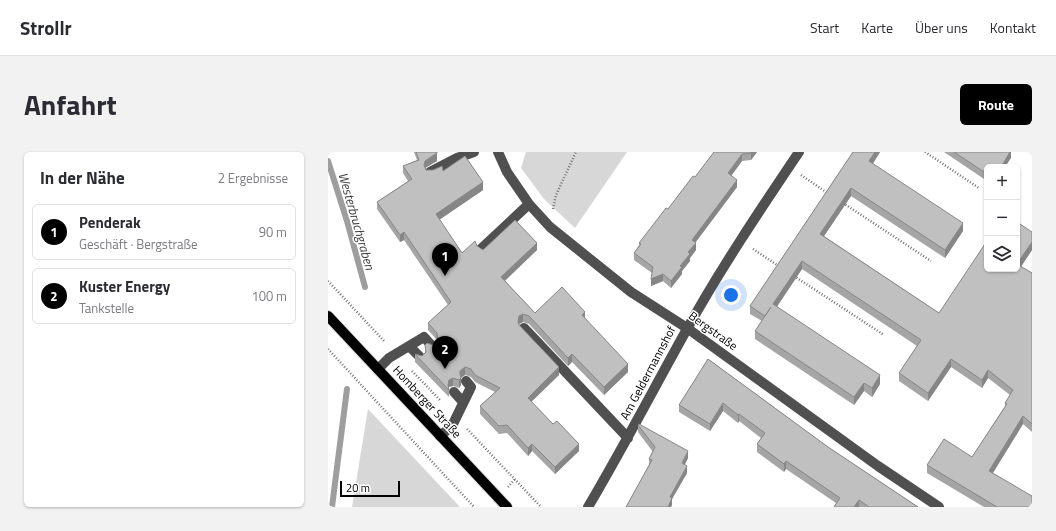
<!DOCTYPE html>
<html lang="de">
<head>
<meta charset="utf-8">
<style>
  body { margin:0; font-family:"Titillium Web",sans-serif; background:#f2f2f3; color:#2b2b33 }
  .controls { position:absolute; right:12px; top:12px; display:grid; overflow:hidden; border-radius:6px; box-shadow:0 1px 3px #0004 }
  .controls button { width:36px; height:36px; display:grid; place-items:center; padding:0; border:0; border-bottom:1px solid #e1e1e2; background:#fff; color:#2b2b33; font:20px sans-serif }
  .scale { position:absolute; left:12px; bottom:10px; width:60px; box-sizing:border-box; padding-left:4px; border:2px solid #000; border-top:0; font-size:11px; line-height:14px; white-space:nowrap; color:#000; -webkit-text-stroke:3px #fff; paint-order:stroke }
  .you { position:absolute; left:403px; top:143px; width:14px; height:14px; margin:-10px; border:3px solid #fff; border-radius:50%; background:#1a73e8; box-shadow:0 0 0 6px #1a73e833 }
  .badge { display:grid; place-items:center; width:26px; height:26px; border-radius:50%; background:#000; color:#fff; font-size:13px; font-weight:700 }
  .pin { position:absolute; translate:-50% -33px; filter:drop-shadow(0 1px 2px #0008) }
  .pin::after { content:''; position:absolute; top:21px; width:14px; height:12px; background:inherit; clip-path:polygon(0 0,100% 0,50% 100%) }
  .list { margin:0; padding:0; list-style:none }
  h2 { display:flex; justify-content:space-between; align-items:center; height:52px; margin:0; padding:0 16px; font-size:17px }
  h2 small { font-size:13px; font-weight:400; color:#7c7c81 }
  .list li { display:grid; grid-template-columns:26px 1fr auto; gap:12px; align-items:center; box-sizing:border-box; height:56px; margin:0 8px 8px; padding:0 8px; border:1px solid #e1e1e2; border-radius:6px }
  .list b { display:block; font-size:15px; white-space:nowrap }
  .list p { margin:0; font-size:13px; white-space:nowrap; color:#7c7c81 }
  .list em { font-size:13px; font-style:normal; color:#7c7c81 }
  .icon { flex:none; width:22px; height:22px; fill:none; stroke:currentColor; stroke-width:2; stroke-linecap:round; stroke-linejoin:round }
  .map { position:relative; flex:none; width:704px; height:355px; overflow:hidden; border-radius:6px }
  header { display:flex; align-items:center; gap:24px; box-sizing:border-box; height:56px; padding:0 20px; background:#fff; border-bottom:1px solid #e1e1e2 }
  header strong { font-size:19px }
  nav { display:flex; gap:22px; margin-inline-start:auto; font-size:14px }
  .intro { display:flex; align-items:center; justify-content:space-between; box-sizing:border-box; height:96px; padding:0 24px }
  h1 { margin:0; font-size:28px }
  .button { padding:10px 18px; border-radius:6px; background:#000; color:#fff; font-size:14px; font-weight:700 }
  main { display:flex; gap:24px; padding:0 24px }
  aside { flex:1; background:#fff; border-radius:6px; box-shadow:0 1px 3px #0004 }
  .map>svg:first-child { display:block }
  .green { fill:#d7d7d7 }
  .lines { fill:none; stroke-linecap:round; stroke-linejoin:round }
  .stream { stroke:#9e9e9e; stroke-width:6 }
  .major-casing { stroke:#dbdbdb; stroke-width:12 }
  .path { stroke:#727272; stroke-width:2.5; stroke-dasharray:1 2; stroke-linecap:butt }
  .minor { stroke:#505050; stroke-width:10 }
  .major { stroke:#000; stroke-width:10 }
  .wall { fill:#a5a5a5 }
  .shaded-wall { fill:#868686 }
  .building { fill:#c0c0c0; stroke:#868686 }
  .labels { text-anchor:middle; stroke-width:3; stroke-linejoin:round; paint-order:stroke }
  .street-label { font-size:12px; fill:#000; stroke:#fff }
  .water-label { font-size:13px; font-style:italic; fill:#3f3f3f; stroke:#fff }
</style>
</head>
<body>
<header>
<strong>Strollr</strong>
<nav><a>Start</a><a>Karte</a><a>Über uns</a><a>Kontakt</a></nav>
</header>
<div class="intro"><h1>Anfahrt</h1><a class="button">Route</a></div>
<main>
<aside>
<h2>In der Nähe<small>2 Ergebnisse</small></h2>
<ul class="list">
<li><span class="badge">1</span><div><b>Penderak</b><p>Geschäft · Bergstraße</p></div><em>90 m</em></li>
<li><span class="badge">2</span><div><b>Kuster Energy</b><p>Tankstelle</p></div><em>100 m</em></li>
</ul>
</aside>
<div class="map">
<svg width="704" height="355" viewBox="0 0 704 355">
  <rect width="100%" height="100%" fill="#fff"/>
  <path class="green" d="M198 0H299L247 76 216 47 193 16Z
    M40 257 132 355H24Z"/>
  <g class="lines">
    <path class="stream" d="M0 9 19 69 37 135
      M4 355 19 237"/>
    <defs>
      <path id="major" d="M0 164 179 355"/>
    </defs>
    <use href="#major" class="major-casing"/>
    <path class="path" d="M597 0 651 36
      M473 23 501 42
      M515 51 603 109
      M225 57 228 43 248 0
      M425 97 452 115
      M466 124 556 183
      M0 129 57 190
      M0 197 146 355
      M84 219 112 248
      M139 277 213 355
      M180 335 187 327"/>
    <path class="minor" d="M170 0 179 20 201 52 222 75 303 140 359 176 550 314 611 355
      M102 20 129 6 146 0
      M153 97 201 52
      M196 176 300 286
      M81 194 92 205
      M50 217 61 206 96 185 104 194
      M126 240 135 250
      M112 284 124 274 143 235 138 229
      M260 355C295 296 326 236 359 177 393 116 432 58 471 0"/>
    <use href="#major" class="major"/>
  </g>
  <path class="wall" d="M86 0H109V9L97 16 98 18 115 19 155 38 111 68 134 101 149 94 155 98H209L177 129 207 161 257 166 300 220 276 243 244 210 240 214 201 172 195 170 191 172 231 223 203 250 251 299 227 322 204 299 200 304 179 281 171 282 152 262V254L167 240 147 230 143 225 137 223 133 226V233L131 236 125 234 121 235V245L87 210V202L94 204 97 201V193H105L109 191 110 189 100 178V171L120 153 76 88 72 90 49 57V50L80 29 75 21V14L89 8Z
    M386 0H429L423 8 414 9 403 24 409 35 367 91 368 98 362 106V109L354 119V122L343 136 335 129 323 134 324 121 306 108V101L311 93V91L367 25Z
    M525 0H552L545 12 635 79 617 106 523 44 496 84 611 161 704 80V98L693 115 704 121V280L695 272 665 321 704 355H656L599 321V313L644 305 677 254V251L682 243 660 226 654 236 623 215 600 249 571 229V221L589 194 474 117 449 155 552 232 544 245 536 239 526 253 427 187V179L434 169 422 162V154Z
    M616 0H683V6L659 15V29Z
    M380 207 500 295 590 355H506L508 351 458 317 456 320 429 300V292L433 286 411 269 410 271 395 259 382 279 351 260V253Z
    M310 273 360 306 357 312 359 321 344 347V353L343 355H298L321 313V307L325 300 310 280Z"/>
  <path class="shaded-wall" d="M423 0H429L423 8Z
    M547 0H552L541 17V9Z
    M682 0H683V6L677 15H673Z
    M109 1V9L97 16 96 13 97 9Z
    M414 2V9L400 28V21Z
    M409 28V35L364 95V88Z
    M155 30V38L108 70V62Z
    M523 36V44L492 90V82Z
    M635 71V79L617 106V98Z
    M76 80V88L72 90V83Z
    M704 90V98L689 120V112Z
    M209 91V98L173 132V125Z
    M368 91V98L362 106V109L354 119V122L343 136V129L360 100Z
    M474 109V117L445 160V152Z
    M335 122V129L323 134V127Z
    M257 160V167L254 163Z
    M195 162V170L191 172 190 177V170L191 164Z
    M244 202V210L240 214V206Z
    M623 207V215L600 249V241Z
    M300 212V220L276 243V235Z
    M137 215V223L132 226H133V233L131 236V228L132 219Z
    M231 215V223L200 253V246Z
    M660 218V226L654 236V228Z
    M552 223V232L544 245V236Z
    M125 226V234L121 235V237L120 233 121 228Z
    M536 231V239L526 253V245Z
    M395 251V259L382 279V272Z
    M411 262V269L410 271V263Z
    M695 264V272L661 327V319Z
    M204 292V299L200 304V296Z
    M251 292V299L227 322V315Z
    M360 299V306L354 318V311Z
    M458 309V317L456 320V312Z
    M359 314V321L344 347V353L343 355H340L342 345Z
    M531 348V355H526Z"/>
  <path class="building" d="M88 0H109V1L97 9 96 13 98 18H105L114 14 115 19 137 4 155 30 108 62 134 101 147 89 149 94 155 98 187 68 209 91 173 125 207 161 234 135 257 160 254 163 300 212 276 235 244 202 240 206 201 164 195 162 191 164 190 170 191 173 231 215 200 246 225 272 229 269 251 292 227 315 204 292 200 296 179 273 171 274 152 254 172 236 147 223 143 217 137 215 132 219V222L133 226 131 228 125 226 121 228 120 233 121 238 87 202 94 204 98 200 97 193 99 191 105 193 109 191 110 188 109 181 100 171 123 150 76 80 72 83 49 50 84 27 75 14 91 8Z
    M386 0H423V1L414 2 400 21 409 28 364 88 368 91 360 100 362 102 352 114 354 115 343 129 335 122 323 127 325 115 306 101 313 92 311 91 338 56 340 57 365 24 367 25Z
    M525 0H547L541 9 635 71 617 98 523 36 492 82 611 161 659 89V117H689V70L704 80V90L689 112 704 121V272L695 264 661 319 704 344V355H669L599 313 616 287 644 305 679 252 677 251 685 238 660 218 654 228 623 207 600 241 571 221 593 188 474 109 445 152 552 223 544 236 536 231 526 245 427 179 443 155 437 164 422 154Z
    M626 0H682L673 15H659V22Z
    M380 207 500 295 590 355H541L531 348 526 355H506L512 346 458 309 456 312 429 292 437 281 411 262 410 263 395 251 382 272 351 253Z
    M311 272 360 299 354 311 359 314 342 345 344 346 340 355H298L324 308 321 307 327 295 310 273Z"/>
  <g class="labels">
    <g class="street-label">
      <text transform="translate(385 179) rotate(36)" y="4">Bergstraße</text>
      <text transform="translate(320 221) rotate(-62)" y="4">Am Geldermannshof</text>
      <text transform="translate(99 250) rotate(47)" y="4">Homberger Straße</text>
    </g>
    <g class="water-label">
      <text transform="translate(29 69) rotate(74)" y="5">Westerbruchgraben</text>
    </g>
  </g>
</svg>
<div class="controls">
<button>+</button>
<button>−</button>
<button><svg class="icon" aria-label="layers" viewBox="0 0 24 24"><path d="M12 4l9 5-9 5-9-5zM3 14l9 5 9-5"/></svg></button>
</div>
<div class="scale">20 m</div>
<div class="you"></div>
<div class="pin badge" style="left:117px;top:124px">1</div>
<div class="pin badge" style="left:117px;top:217px">2</div>
</div>
</main>
</body>
</html>
